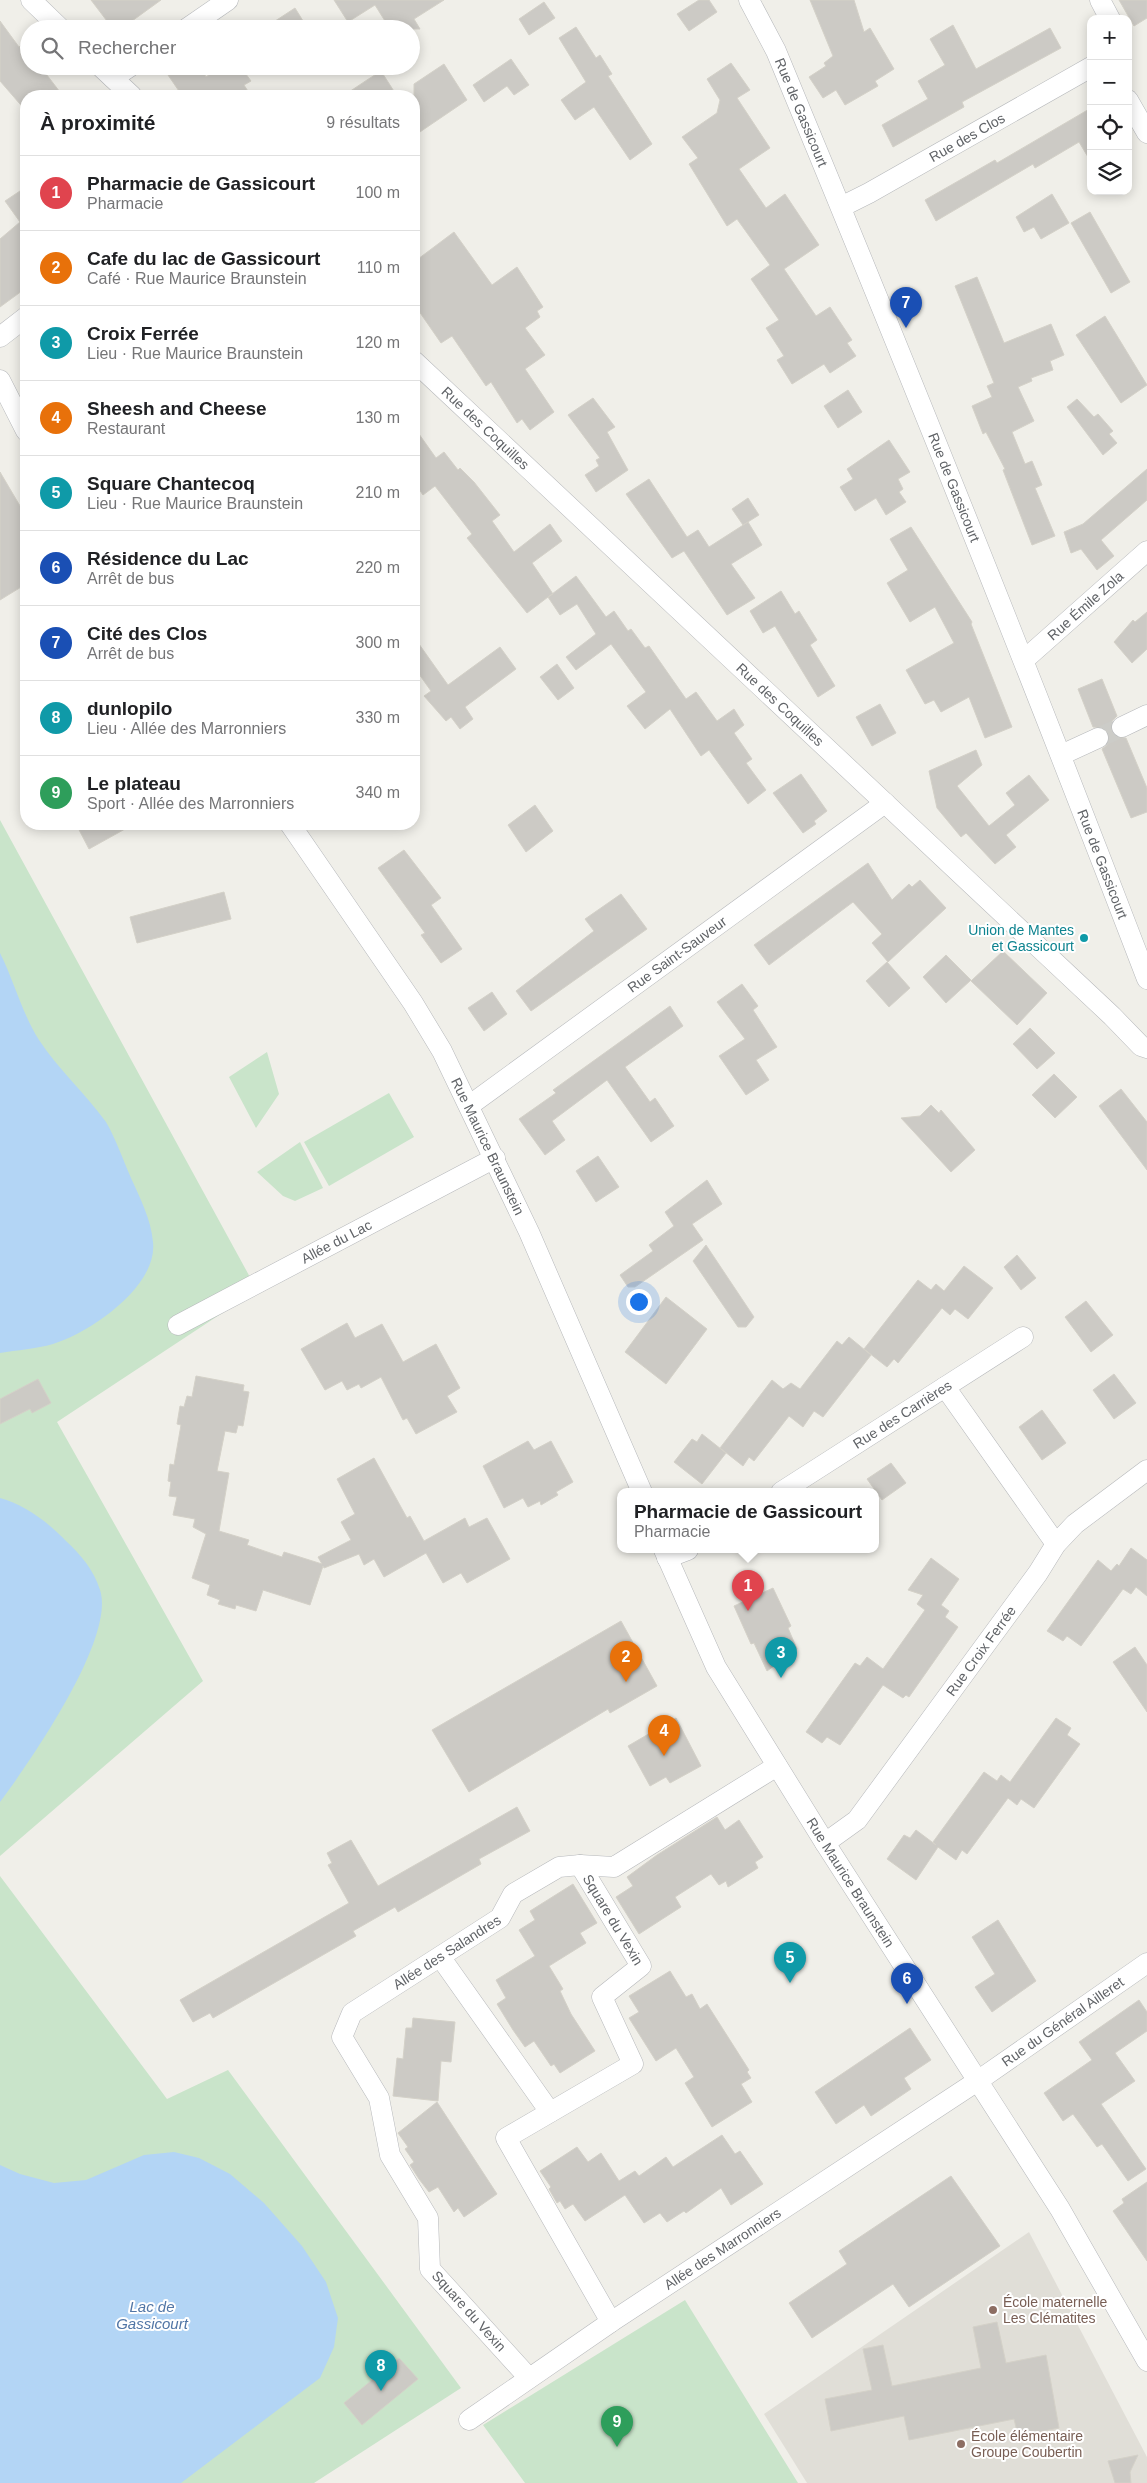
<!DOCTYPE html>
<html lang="fr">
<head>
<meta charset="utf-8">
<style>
  body { margin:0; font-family:Arial,sans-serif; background:#f6f6f6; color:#202124 }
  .controls { position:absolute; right:15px; top:15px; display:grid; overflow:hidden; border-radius:10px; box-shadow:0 2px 12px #0003 }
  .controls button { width:45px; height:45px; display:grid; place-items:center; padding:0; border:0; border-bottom:1px solid #e0e0e0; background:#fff; color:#202124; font:25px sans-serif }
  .you { position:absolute; left:638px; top:1301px; width:18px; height:18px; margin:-12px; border:4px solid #fff; border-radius:50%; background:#1a73e8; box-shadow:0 0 0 8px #1a73e833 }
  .badge { display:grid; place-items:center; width:32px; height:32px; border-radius:50%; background:#d65c49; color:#fff; font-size:16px; font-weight:700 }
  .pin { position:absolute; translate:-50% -41px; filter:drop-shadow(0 1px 2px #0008) }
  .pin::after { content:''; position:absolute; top:26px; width:18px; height:15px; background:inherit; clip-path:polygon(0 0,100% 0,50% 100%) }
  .popup { position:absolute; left:617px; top:1488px; width:262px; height:65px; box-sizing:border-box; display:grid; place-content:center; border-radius:10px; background:#fff; filter:drop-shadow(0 1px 4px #0005); font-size:16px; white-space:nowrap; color:#757577 }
  .popup b { font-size:19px; color:#202124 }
  .popup::after { content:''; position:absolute; left:50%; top:100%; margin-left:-10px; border:10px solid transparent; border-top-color:#fff }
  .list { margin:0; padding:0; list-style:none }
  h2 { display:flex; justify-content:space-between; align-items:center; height:65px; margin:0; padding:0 20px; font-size:21px }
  h2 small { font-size:16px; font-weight:400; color:#757577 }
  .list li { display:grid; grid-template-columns:32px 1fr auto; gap:15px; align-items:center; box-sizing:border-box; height:75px; padding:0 20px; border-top:1px solid #e0e0e0 }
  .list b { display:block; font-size:19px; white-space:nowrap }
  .list p { margin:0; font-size:16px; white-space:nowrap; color:#757577 }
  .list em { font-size:16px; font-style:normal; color:#757577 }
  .icon { flex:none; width:28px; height:28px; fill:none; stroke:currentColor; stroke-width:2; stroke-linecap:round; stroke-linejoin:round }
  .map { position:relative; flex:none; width:1147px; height:2483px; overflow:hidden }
  .search { position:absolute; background:#fff; box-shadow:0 2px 12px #0003; left:20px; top:20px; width:400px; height:55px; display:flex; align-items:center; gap:12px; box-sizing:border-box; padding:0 18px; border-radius:28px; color:#757577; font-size:19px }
  .panel { position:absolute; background:#fff; box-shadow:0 2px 12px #0003; left:20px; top:90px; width:400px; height:740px; border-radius:20px }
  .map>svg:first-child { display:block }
  .education { fill:#e0ded7 }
  .green { fill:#c9e4ca }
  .water { fill:#b3d5f5 }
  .building { fill:#cccac5; stroke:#d4d1c8 }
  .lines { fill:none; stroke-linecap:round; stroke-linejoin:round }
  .minor-tunnel { stroke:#ccccc8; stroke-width:20; stroke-dasharray:20 10; stroke-linecap:butt }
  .minor-casing { stroke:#b6b8bb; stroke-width:21 }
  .minor { stroke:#fff; stroke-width:20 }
  .culture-dot { fill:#0f9aa8; stroke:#fff; stroke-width:2 }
  .education-dot { fill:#8d6e63; stroke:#fff; stroke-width:2 }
  .labels { text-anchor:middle; stroke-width:4; stroke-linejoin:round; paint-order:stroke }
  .street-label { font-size:14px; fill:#606367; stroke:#fff }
  .culture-label { font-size:14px; fill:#0d838f; stroke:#fff; text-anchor:end }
  .education-label { font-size:14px; fill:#785e54; stroke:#fff; text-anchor:start }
  .water-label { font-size:15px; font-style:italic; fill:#5176a6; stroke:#fff }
</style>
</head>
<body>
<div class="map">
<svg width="1147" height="2483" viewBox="0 0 1147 2483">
  <rect width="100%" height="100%" fill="#f0efe9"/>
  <path class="education" d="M1029 2232 1147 2457V2483H807L764 2414Z"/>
  <path class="green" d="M0 820 257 1290 57 1422 203 1681 0 1856Z
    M267 1052 279 1094 256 1128 229 1077Z
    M389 1093 414 1137 329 1186 304 1142Z
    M300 1142 323 1188 295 1201 283 1196 257 1172Z
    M0 1876 167 2099 228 2070 461 2388 314 2483H0Z
    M685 2300 798 2483H525L483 2425Z"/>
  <path class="water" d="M0 953C14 981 22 1013 39 1040 59 1070 85 1093 106 1122 116 1139 123 1160 131 1178 140 1198 151 1219 153 1242 158 1287 89 1333 53 1344 36 1349 17 1350 0 1353Z
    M0 1498C24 1504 49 1523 66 1541 81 1555 94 1570 100 1590 116 1638 30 1762 0 1802Z
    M174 2152 199 2158 230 2174 264 2203 302 2246 326 2282 338 2318 334 2347 320 2378 181 2483H0V2165L20 2174 54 2183 86 2180 144 2155Z"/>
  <path class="building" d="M91 0H161L121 29H113Z
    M334 0H444L414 19 420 29H390L375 5 348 22Z
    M699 0H709L717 12 689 31 677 14Z
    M810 0H854L864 32 870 28 894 69 875 81 878 86 845 105 836 90 823 98 809 77 826 66 824 63 833 56Z
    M1119 0H1147V18L1134 26Z
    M544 2 555 18 529 35 519 19Z
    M295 8 308 29H263Z
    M0 21 19 47 29 39V66H40L63 96H26V111L0 81Z
    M953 25 976 69 1050 28 1061 48 962 102 964 107 893 147 882 125 928 99 918 81 945 65 930 39Z
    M576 27 596 58 600 55 612 74 608 76 652 144 630 160 594 107 575 120 561 100 586 82 559 38Z
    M511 59 529 85 514 95 507 86 484 102 473 85Z
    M731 63 750 90 737 98 770 148 739 169 766 208 785 194 819 245 784 269 816 316 830 307 852 340 847 343 856 356 830 373 824 364 792 384 777 360 784 356 766 328 779 320 751 279 770 265 737 219 727 226 689 164 698 158 682 137 717 113 720 100 707 79Z
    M444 64 467 100 414 136V84Z
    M181 66H200L206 77 221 66H240L251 81 244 85 251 96H178L181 94 168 75Z
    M381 71 397 96H343L367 80Z
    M1091 108V162L1079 142 1035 168 1033 164 936 221 925 200 995 160 997 163Z
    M26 187V288L0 307V239L20 222 5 201Z
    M1052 194 1069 223 1041 239 1034 227 1024 232 1016 217Z
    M1090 212 1130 282 1111 293 1071 223Z
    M454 232 492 285 517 267 543 307 537 311 540 317 525 328 545 355 525 369 554 412 530 430 522 419 517 423 491 382 486 386 452 336 441 343 414 304V262Z
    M977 277 1004 343 1051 324 1064 355 1050 361 1053 370 1031 378 1032 381 1018 387 1034 421 1012 432 1025 464 1032 461 1042 485 1035 488 1055 536 1032 545 1003 470 1005 469 986 432 983 434 972 406 992 397 987 386 994 383 955 286Z
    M1105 316 1147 385 1121 403 1076 335Z
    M848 390 862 412 838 428 824 406Z
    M593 398 615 427 607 432 628 470 596 492 585 475 599 466 596 460 600 458 568 415Z
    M1077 399 1094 417 1098 414 1113 431 1109 434 1117 443 1103 455 1067 407Z
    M414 427 436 458 444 452 458 470 460 468 474 482 500 515 492 521 514 552 550 524 562 541 532 563 553 594 548 597 576 576 606 617 614 611 628 631 631 629 645 648 649 646 686 699 696 692 717 721 734 709 744 725 734 733 752 759 746 763 766 790 748 804 709 750 701 756 670 709 645 729 627 706 646 692 611 644 576 670 566 657 596 634 577 604 560 615 548 597 527 613 467 538 472 534 435 486 423 495 414 482Z
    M889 440 910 472 898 479 903 489 899 492 906 502 886 515 876 498 855 511 840 487 853 479 847 469Z
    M1147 469V500L1101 540 1114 556 1097 570 1081 549 1071 553 1064 532 1083 524Z
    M0 472 26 516V584L0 600Z
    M649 479 687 537 698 530 709 547 748 522 762 545 731 564 755 598 727 615 684 551 672 558 626 494Z
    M748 498 759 515 743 525 732 509Z
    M911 527 972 622 971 624 1012 727 985 738 969 697 941 712 934 700 925 704 906 670 954 643 935 607 910 622 887 583 908 570 890 539Z
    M781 591 795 614 799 611 817 640 810 645 835 686 818 697 775 626 763 633 750 611Z
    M1147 612V649L1132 663 1114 642 1133 620 1135 622Z
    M414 637 448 685 500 647 516 669 465 707 473 719 460 729 451 717 446 721 424 696 431 691 414 667Z
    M557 664 574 688 558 700 540 677Z
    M1102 679 1117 716 1112 721 1111 732 1116 737 1126 738 1147 788V812L1131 818 1102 749 1108 744 1109 734 1104 728 1093 727 1078 689Z
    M880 704 896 733 872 746 856 717Z
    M976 750 982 765 957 786 989 826 1015 805 1006 793 1029 775 1049 800 1006 835 1016 847 995 864 966 833 961 837 937 808 929 771Z
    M801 774 827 811 814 821 816 824 803 833 773 793Z
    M535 805 553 831 526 852 508 825Z
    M76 824H134L89 849Z
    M404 850 441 898 431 905 462 949 441 963 421 935 425 933 378 868Z
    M868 863 892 900 909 884 912 887 920 880 946 908 888 962 872 943 882 934 853 902 769 965 754 945Z
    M224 892 231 919 137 943 130 917Z
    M621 894 647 929 531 1011 516 991 594 931 585 919Z
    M1003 951 1047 993 1017 1025 971 981Z
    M946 955 971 980 946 1003 923 977Z
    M887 962 910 988 889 1007 866 981Z
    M742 984 758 1006 753 1010 777 1047 756 1060 769 1080 746 1095 719 1056 745 1039 717 1002Z
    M492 992 507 1014 484 1031 468 1008Z
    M670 1006 683 1026 625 1067 650 1102 655 1098 674 1126 651 1142 607 1080 552 1121 565 1140 545 1155 519 1119 556 1093 553 1090Z
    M1030 1028 1055 1053 1037 1069 1013 1044Z
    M1054 1074 1077 1097 1055 1118 1032 1095Z
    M1121 1089 1147 1122V1170L1099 1106Z
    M931 1105 939 1113 941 1110 975 1150 951 1172 901 1118 920 1116Z
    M598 1156 619 1187 596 1202 576 1171Z
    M707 1180 722 1204 692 1224 703 1240 635 1287H628L620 1275 653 1251 649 1245 674 1226 665 1212Z
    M706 1245 754 1317 746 1327H738L693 1261Z
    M1017 1255 1036 1278 1021 1290 1004 1267Z
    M964 1266 993 1288 968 1319 955 1309 950 1315 942 1308 898 1363 894 1359 887 1367 864 1349 918 1280 931 1290 936 1284 944 1291Z
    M666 1297 707 1329 666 1384 625 1352Z
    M1086 1301 1113 1335 1091 1352 1065 1317Z
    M347 1323 355 1338 382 1324 403 1362 436 1344 460 1388 447 1396 457 1412 416 1434 407 1418 403 1420 381 1377 361 1388 359 1384 347 1390 342 1381 325 1390 301 1349Z
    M849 1337 871 1355 823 1417 814 1411 803 1427 789 1416 754 1461 749 1457 743 1466 720 1448 772 1380 783 1389 791 1383 800 1389 837 1341 842 1345Z
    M1114 1374 1136 1403 1114 1419 1093 1390Z
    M196 1376 244 1385 243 1391 249 1392 243 1426 238 1425 236 1433 225 1431 217 1471 229 1473 219 1531 249 1540 247 1545 282 1557 284 1552 322 1564 318 1557 351 1540 341 1522 355 1514 337 1479 374 1458 407 1518 410 1516 424 1541 465 1518 469 1527 487 1518 510 1559 467 1583 461 1573 443 1583 426 1553 384 1577 374 1559 364 1565 359 1554 324 1568 323 1566 310 1605 263 1590 256 1611 236 1605 235 1609 218 1604 220 1600 207 1595 210 1585 192 1578 206 1534 193 1527 195 1519 173 1515 177 1497 169 1496 171 1482 168 1481 170 1464 174 1465 181 1425 177 1424 180 1406 184 1407 187 1396 192 1397Z
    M38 1379 51 1403 32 1413 30 1409 0 1424V1399Z
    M1042 1410 1066 1443 1042 1460 1019 1427Z
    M702 1434 726 1453 702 1484 674 1462 692 1439 697 1442Z
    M528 1441 534 1450 551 1441 573 1482 556 1492 558 1495 541 1505 540 1501 528 1507 523 1498 504 1508 483 1466Z
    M891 1463 906 1483 882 1500 867 1479Z
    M1131 1548 1147 1560V1596L1136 1587 1131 1594 1123 1589 1081 1646 1067 1636 1063 1641 1047 1631 1098 1560 1111 1571 1117 1564 1119 1566Z
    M931 1558 959 1579 941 1605 949 1611 945 1617 958 1627 909 1697 906 1695 903 1698 883 1685 840 1745 827 1737 822 1743 806 1732 855 1663 860 1666 867 1657 883 1669 925 1610 917 1604 923 1595 908 1590Z
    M773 1588 791 1626 788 1628 797 1649 767 1671 754 1643 751 1644 734 1606Z
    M621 1621 657 1686 610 1713 608 1709 469 1792 432 1730Z
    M1135 1647 1147 1665V1712L1113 1662Z
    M676 1718 701 1766 670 1783 666 1777 650 1786 628 1746Z
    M1056 1718 1071 1728 1067 1735 1080 1744 1034 1808 1021 1799 1017 1805 1008 1798 967 1854 962 1850 956 1860 938 1847 916 1880 887 1859 904 1835 910 1838 916 1830 936 1845 933 1842 984 1772 997 1781 1001 1775 1010 1782Z
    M517 1807 530 1831 479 1859 481 1864 398 1912 395 1907 353 1931 356 1936 213 2018 210 2013 193 2022 180 2000 349 1903 328 1865 332 1863 327 1853 351 1840 378 1886Z
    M717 1817 725 1830 739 1820 763 1857 755 1862 758 1868 728 1887 726 1881 719 1885 711 1874 675 1897 681 1907 639 1934 616 1897 633 1886 627 1877 657 1855Z
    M573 1884 597 1923 580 1933 586 1943 549 1966 563 1989 560 1991 571 2014 595 2051 560 2073 554 2064 551 2066 534 2041 525 2047 513 2030 497 2004 506 1998 496 1980 535 1956 519 1930 535 1920 530 1911Z
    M998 1920 1036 1981 992 2012 975 1987 995 1974 972 1937Z
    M670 1971 686 1997 692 1994 700 2009 707 2004 749 2070 747 2072 751 2078 741 2084 752 2102 712 2127 685 2083 694 2077 676 2048 656 2061 629 2018 639 2012 629 1996Z
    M1139 2000 1147 2012V2031L1115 2053 1135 2081 1101 2104 1146 2169 1128 2181 1102 2144 1097 2147 1073 2114 1063 2121 1044 2093 1092 2060 1079 2042Z
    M413 2018 455 2022 451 2062 441 2061 438 2101 393 2096 397 2058 403 2059 406 2028H412Z
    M910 2028 931 2060 904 2078 911 2089 871 2116 864 2105 836 2124 815 2092Z
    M437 2102 497 2194 464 2217 458 2208 454 2212 438 2187 429 2192 419 2179 410 2165 414 2162 405 2149 408 2147 398 2133Z
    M722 2135 735 2154 740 2151 763 2184 731 2205 721 2188 686 2213 684 2211 667 2222 660 2213 644 2223 625 2195 585 2221 573 2204 565 2209 560 2201 557 2203 549 2189 551 2187 540 2171 577 2147 588 2162 601 2153 619 2181 635 2171 639 2176 666 2157 673 2167Z
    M951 2176 1000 2246 909 2307 893 2284 812 2338 789 2303 847 2264 839 2251Z
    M1147 2182V2261L1113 2211 1124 2203 1122 2199Z
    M997 2322 1006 2363 1046 2355 1059 2428 1018 2436 1014 2419 909 2440 904 2416 831 2431 825 2399 872 2390 863 2349 883 2345 892 2386 981 2368 973 2327Z
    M399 2358 418 2379 362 2425 344 2403Z
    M1138 2455 1130 2472 1131 2483H1115L1108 2461Z"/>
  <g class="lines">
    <path class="minor-tunnel" d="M1098 738 1122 727"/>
    <defs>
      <g id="minor">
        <path d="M31 0 61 29"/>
        <path id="s1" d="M749 0 776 51C904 359 1028 668 1147 979"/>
        <path d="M1100 0 1110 19"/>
        <path d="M186 29 228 0"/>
        <path d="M100 66 132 96"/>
        <path d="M113 78 131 66"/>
        <path d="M1128 100 1147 133"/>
        <path id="s2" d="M841 207 869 193 1091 67"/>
        <path d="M0 337 26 317"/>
        <path id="s3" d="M414 361 1112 1016 1141 1046 1147 1048"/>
        <path d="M0 380 26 431"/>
        <path id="s4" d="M1024 660 1147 551"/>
        <path d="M1122 727 1147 715"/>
        <path d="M1061 755 1098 738"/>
        <path id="s5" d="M290 824 413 1003 442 1051 529 1232 642 1492"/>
        <path id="s6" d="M470 1105 885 803"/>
        <path id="s7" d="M178 1325 495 1158"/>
        <path d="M945 1387 1056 1544"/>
        <path id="s8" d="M781 1492 1023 1337"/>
        <path id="s9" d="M664 1550 716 1667 825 1843 1060 2209 1147 2361"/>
        <path d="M667 1558 688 1550"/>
        <path id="s10" d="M825 1843 857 1820 1038 1573 1056 1544 1075 1524 1147 1470"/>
        <path id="s11" d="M580 1865 641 1966 602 1997 633 2064 506 2138 611 2322"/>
        <path d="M441 1958 550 2112"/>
        <path id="s12" d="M529 2378 430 2269 428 2218 390 2155 379 2098 342 2037 352 2013 500 1918 513 1894 559 1867 580 1865 614 1867 777 1766"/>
        <path id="s13" d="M469 2420 611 2322 979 2080 1147 1963"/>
      </g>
    </defs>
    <use href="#minor" class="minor-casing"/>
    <use href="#minor" class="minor"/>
  </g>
  <circle class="culture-dot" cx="1084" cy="938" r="5"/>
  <g class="education-dot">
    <circle cx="993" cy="2310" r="5"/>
    <circle cx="961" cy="2444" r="5"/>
  </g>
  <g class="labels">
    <g class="street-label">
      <text dy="5" stroke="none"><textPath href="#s1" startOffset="124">Rue de Gassicourt</textPath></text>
      <text dy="5" stroke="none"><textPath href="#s2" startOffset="144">Rue des Clos</textPath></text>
      <text dy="5" stroke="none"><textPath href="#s3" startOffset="98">Rue des Coquilles</textPath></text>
      <text dy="5" stroke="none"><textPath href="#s1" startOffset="529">Rue de Gassicourt</textPath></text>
      <text dy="5" stroke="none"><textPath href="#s4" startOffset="82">Rue Émile Zola</textPath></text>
      <text dy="5" stroke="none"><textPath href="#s3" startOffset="502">Rue des Coquilles</textPath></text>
      <text dy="5" stroke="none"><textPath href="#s1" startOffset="934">Rue de Gassicourt</textPath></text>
      <text dy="5" stroke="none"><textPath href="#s6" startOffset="256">Rue Saint-Sauveur</textPath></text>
      <text dy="5" stroke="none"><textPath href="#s5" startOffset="379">Rue Maurice Braunstein</textPath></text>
      <text dy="5" stroke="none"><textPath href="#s7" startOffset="179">Allée du Lac</textPath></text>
      <text dy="5" stroke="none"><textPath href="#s8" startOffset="144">Rue des Carrières</textPath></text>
      <text dy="5" stroke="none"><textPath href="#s10" startOffset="249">Rue Croix Ferrée</textPath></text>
      <text dy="5" stroke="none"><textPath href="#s9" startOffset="382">Rue Maurice Braunstein</textPath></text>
      <text dy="5" stroke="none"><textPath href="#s11" startOffset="64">Square du Vexin</textPath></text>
      <text dy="5" stroke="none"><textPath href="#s12" startOffset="540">Allée des Salandres</textPath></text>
      <text dy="5" stroke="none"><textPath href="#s13" startOffset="715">Rue du Général Ailleret</textPath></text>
      <text dy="5" stroke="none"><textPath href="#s13" startOffset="306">Allée des Marronniers</textPath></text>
      <text transform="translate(469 2311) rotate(48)" y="5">Square du Vexin</text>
    </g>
    <g class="culture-label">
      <text x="1074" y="935">Union de Mantes<tspan x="1074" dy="16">et Gassicourt</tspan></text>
    </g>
    <g class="education-label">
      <text x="1003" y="2307">École maternelle<tspan x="1003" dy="16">Les Clématites</tspan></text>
      <text x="971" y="2441">École élémentaire<tspan x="971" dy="16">Groupe Coubertin</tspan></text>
    </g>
    <g class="water-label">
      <text x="152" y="2312">Lac de<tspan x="152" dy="17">Gassicourt</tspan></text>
    </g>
  </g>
</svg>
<div class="controls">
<button>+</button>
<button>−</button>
<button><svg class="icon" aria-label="locate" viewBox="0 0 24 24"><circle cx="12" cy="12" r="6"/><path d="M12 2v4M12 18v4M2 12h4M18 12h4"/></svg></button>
<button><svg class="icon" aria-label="layers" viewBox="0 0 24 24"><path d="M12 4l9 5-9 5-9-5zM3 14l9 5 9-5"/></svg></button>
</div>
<div class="you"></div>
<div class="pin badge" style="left:748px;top:1611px;background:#e0444e">1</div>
<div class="popup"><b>Pharmacie de Gassicourt</b>Pharmacie</div>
<div class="pin badge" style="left:626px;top:1682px;background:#e8710a">2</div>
<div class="pin badge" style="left:781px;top:1678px;background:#0f9aa8">3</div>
<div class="pin badge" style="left:664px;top:1756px;background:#e8710a">4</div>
<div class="pin badge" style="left:790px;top:1983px;background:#0f9aa8">5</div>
<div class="pin badge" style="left:907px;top:2004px;background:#1a4fb4">6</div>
<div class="pin badge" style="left:906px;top:328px;background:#1a4fb4">7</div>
<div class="pin badge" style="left:381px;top:2391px;background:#0f9aa8">8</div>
<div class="pin badge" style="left:617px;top:2447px;background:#2e9e5b">9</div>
<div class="search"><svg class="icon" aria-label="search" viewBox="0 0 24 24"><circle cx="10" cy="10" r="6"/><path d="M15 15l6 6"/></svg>Rechercher</div>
<section class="panel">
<h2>À proximité<small>9 résultats</small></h2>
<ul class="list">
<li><span class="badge" style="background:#e0444e">1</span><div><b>Pharmacie de Gassicourt</b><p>Pharmacie</p></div><em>100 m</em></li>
<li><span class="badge" style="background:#e8710a">2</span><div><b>Cafe du lac de Gassicourt</b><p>Café · Rue Maurice Braunstein</p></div><em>110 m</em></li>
<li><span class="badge" style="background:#0f9aa8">3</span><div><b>Croix Ferrée</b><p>Lieu · Rue Maurice Braunstein</p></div><em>120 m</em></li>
<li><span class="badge" style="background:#e8710a">4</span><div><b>Sheesh and Cheese</b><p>Restaurant</p></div><em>130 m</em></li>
<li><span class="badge" style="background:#0f9aa8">5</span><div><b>Square Chantecoq</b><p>Lieu · Rue Maurice Braunstein</p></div><em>210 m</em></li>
<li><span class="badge" style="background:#1a4fb4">6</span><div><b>Résidence du Lac</b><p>Arrêt de bus</p></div><em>220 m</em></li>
<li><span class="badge" style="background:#1a4fb4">7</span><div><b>Cité des Clos</b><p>Arrêt de bus</p></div><em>300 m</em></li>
<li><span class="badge" style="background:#0f9aa8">8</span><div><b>dunlopilo</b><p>Lieu · Allée des Marronniers</p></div><em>330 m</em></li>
<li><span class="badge" style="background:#2e9e5b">9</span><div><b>Le plateau</b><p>Sport · Allée des Marronniers</p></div><em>340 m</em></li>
</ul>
</section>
</div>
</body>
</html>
